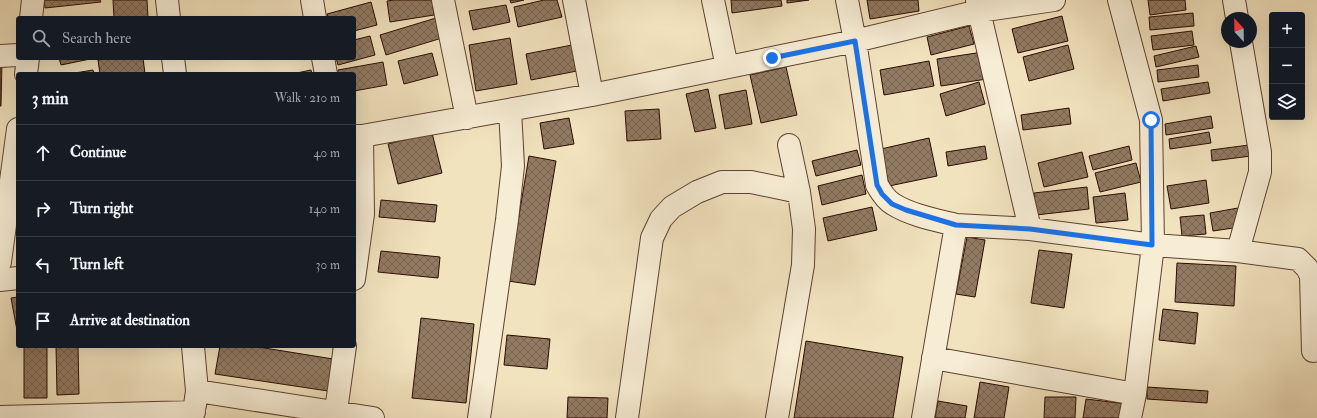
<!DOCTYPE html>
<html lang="en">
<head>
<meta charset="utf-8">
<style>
  body { margin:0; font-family:"IM FELL Double Pica",serif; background:#20242c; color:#f1f3f6 }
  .controls { position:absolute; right:12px; top:12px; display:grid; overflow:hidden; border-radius:4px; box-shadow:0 4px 16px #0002 }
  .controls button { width:36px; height:36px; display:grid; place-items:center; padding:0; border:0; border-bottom:1px solid #363941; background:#171b24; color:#f1f3f6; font:20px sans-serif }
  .compass { position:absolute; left:1221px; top:12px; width:36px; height:36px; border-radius:50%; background:#171b24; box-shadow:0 4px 16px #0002; rotate:338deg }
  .stop { position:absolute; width:12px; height:12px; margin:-9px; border:3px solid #1a73e8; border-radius:50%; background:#fff }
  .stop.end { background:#1a73e8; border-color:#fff; box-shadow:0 1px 4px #0008 }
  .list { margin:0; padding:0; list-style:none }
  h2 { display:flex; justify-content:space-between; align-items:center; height:52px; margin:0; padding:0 16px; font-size:17px }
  h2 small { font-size:13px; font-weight:400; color:#9ea1a6 }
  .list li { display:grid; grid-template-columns:26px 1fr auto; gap:12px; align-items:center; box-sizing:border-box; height:56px; padding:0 16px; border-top:1px solid #363941 }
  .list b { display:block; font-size:15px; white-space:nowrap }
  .list em { font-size:13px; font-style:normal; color:#9ea1a6 }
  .icon { flex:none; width:22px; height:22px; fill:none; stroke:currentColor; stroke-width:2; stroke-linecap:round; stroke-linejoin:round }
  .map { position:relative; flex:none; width:1317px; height:418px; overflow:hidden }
  .search { position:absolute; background:#171b24; box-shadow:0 4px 16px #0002; left:16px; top:16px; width:340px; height:44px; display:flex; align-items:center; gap:10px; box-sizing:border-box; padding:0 14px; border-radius:4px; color:#9ea1a6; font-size:15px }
  .panel { position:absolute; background:#171b24; box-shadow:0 4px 16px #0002; left:16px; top:72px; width:340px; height:276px; border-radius:4px }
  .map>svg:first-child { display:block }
  .building { fill:url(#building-cross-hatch); stroke:#2b0b00 }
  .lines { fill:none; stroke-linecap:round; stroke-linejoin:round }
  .minor-casing { stroke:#5d4130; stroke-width:24 }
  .minor { stroke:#f7edd5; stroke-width:22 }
  .route { stroke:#1a73e8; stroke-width:5 }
</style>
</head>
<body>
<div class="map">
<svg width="1317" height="418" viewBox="0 0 1317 418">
  <defs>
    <pattern id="building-cross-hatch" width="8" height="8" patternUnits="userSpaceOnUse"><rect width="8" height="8" fill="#927b63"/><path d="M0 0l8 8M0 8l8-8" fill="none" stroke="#77634f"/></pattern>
  </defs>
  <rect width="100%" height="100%" fill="#f2e3bf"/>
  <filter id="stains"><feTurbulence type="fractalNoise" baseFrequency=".005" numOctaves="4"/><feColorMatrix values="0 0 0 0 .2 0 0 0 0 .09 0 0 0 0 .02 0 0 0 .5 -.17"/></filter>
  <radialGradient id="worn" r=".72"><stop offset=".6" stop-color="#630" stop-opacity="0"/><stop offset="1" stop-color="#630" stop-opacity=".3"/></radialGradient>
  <path class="building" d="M44 0H100L101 2 45 8Z
    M113 0H147L148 18H114Z
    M394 0H432L434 15 390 22 387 1Z
    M510 0H524L511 3Z
    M544 0H557L562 17 518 27 514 7Z
    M731 0H781L782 6 732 13Z
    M787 0H809L787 3Z
    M867 0H918L919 11 870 19Z
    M1148 0H1185L1186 10 1150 15Z
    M371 2 377 25 354 31V18H328L327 14Z
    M506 5 510 22 473 30 469 11Z
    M1193 13 1194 26 1150 30 1149 17Z
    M1062 16 1068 41 1018 53 1012 29Z
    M436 18 442 38 386 55 380 35Z
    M969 26 974 44 931 55 927 37Z
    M1192 31 1194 45 1153 50 1151 36Z
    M370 36 375 55 338 65 336 58H354V40Z
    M510 38 517 84 476 91 469 45Z
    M572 45 577 71 531 80 526 54Z
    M1068 45 1074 69 1029 81 1023 57Z
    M1196 46 1199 57 1156 67 1154 56Z
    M983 52 987 79 941 86 937 59Z
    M432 53 438 75 404 84 398 61Z
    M59 58H95L61 65Z
    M108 58H143L145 74H100L98 60Z
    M0 60H2L1 106H0Z
    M929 61 934 86 884 95 880 70Z
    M383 62 387 85 354 91V74H338V70Z
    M1198 65 1199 77 1158 82 1157 70Z
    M786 67 797 115 761 123 750 75Z
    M93 70 94 74H69Z
    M311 70 312 74H292Z
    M979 82 985 104 946 116 940 94Z
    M1208 82 1210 93 1163 101 1161 89Z
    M708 89 716 128 695 132 686 94Z
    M746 90 752 124 725 129 719 95Z
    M1069 108 1071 124 1023 130 1021 115Z
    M659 109 661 139 627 141 625 111Z
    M1211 116 1213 128 1166 135 1165 124Z
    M569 118 574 144 544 149 540 123Z
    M1209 132 1211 143 1170 149 1169 139Z
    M432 133 442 173 398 184 388 144Z
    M929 138 937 176 889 186 881 149Z
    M1249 145 1251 156 1212 161 1211 150Z
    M985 146 987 159 948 166 946 152Z
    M1129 146 1132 160 1093 170 1089 156Z
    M857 150 861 165 816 176 812 161Z
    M1082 152 1088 177 1044 187 1038 163Z
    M529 156 556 161 535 285 508 281Z
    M1136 163 1141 182 1100 192 1095 173Z
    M862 175 866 194 822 205 818 186Z
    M1206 180 1209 203 1171 209 1167 186Z
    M1087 187 1089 209 1036 215 1034 193Z
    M1125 193 1128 220 1096 223 1093 197Z
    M381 200 437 205 435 222 379 217Z
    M872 207 877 230 828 241 823 218Z
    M1238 208 1240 227 1213 231 1210 213Z
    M1204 215 1206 234 1182 236 1180 217Z
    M967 237 985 240 975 297 956 294Z
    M1039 250 1072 254 1064 308 1031 303Z
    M381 251 440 257 438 278 378 272Z
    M1177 263 1236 266 1234 306 1175 302Z
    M18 297V336L11 298Z
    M1163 309 1198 313 1195 344 1159 340Z
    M421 318 474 324 466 403 412 398Z
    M507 335 550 339 547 369 504 365Z
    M806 341 903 357 893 418H794Z
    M24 346H47V398H24Z
    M56 346H78L79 394 57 395Z
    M220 346H252L333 359 328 391 215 374Z
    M980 382 1009 387 1004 418H974Z
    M1147 387 1208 391 1207 403 1147 399Z
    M568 397 608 398 607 418H567Z
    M1045 397H1076L1075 418H1044Z
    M1086 399 1127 404 1125 418H1083Z
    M938 401 967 406 965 418H935Z"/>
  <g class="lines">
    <defs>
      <path id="minor" d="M167 0 169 18
        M312 0 315 18
        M443 0 467 118
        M574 0 592 95
        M713 0 727 67
        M847 0 855 41 877 185C881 192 886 200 893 204 910 215 936 220 956 225L923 418
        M977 0 979 11 1030 229
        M1119 0 1151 120 1153 245 1238 251 1298 259 1307 268 1311 276 1313 351
        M1234 0 1237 18
        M31 18 33 0
        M0 56 18 55
        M173 58 175 74
        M323 58 326 74
        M26 74 28 58
        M354 136H362L592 95 855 41 979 11 1054 0
        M956 225 1030 229 1153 245 1135 394 1130 418
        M1238 251 1260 172V152L1241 42
        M0 262 18 129
        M354 279 363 214 362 136
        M0 280 18 278
        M193 346 197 391 195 405
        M933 358 1135 394
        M197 391 373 418
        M0 417 194 412
        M335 418 345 346
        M479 418 507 220 513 166 510 110
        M627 418 652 238 661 219 672 207 697 192 722 182H751L799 192
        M777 418 803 265 804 229 799 192 789 145"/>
    </defs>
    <use href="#minor" class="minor-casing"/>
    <use href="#minor" class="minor"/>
  </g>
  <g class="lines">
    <path class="route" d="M772 58 855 41 877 185 882 194 892 204 906 210 956 225 1030 229 1152 245 1151 120"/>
  </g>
  <rect width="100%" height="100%" filter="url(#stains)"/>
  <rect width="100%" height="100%" fill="url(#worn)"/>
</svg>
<div class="controls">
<button>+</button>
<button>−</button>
<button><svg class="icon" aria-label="layers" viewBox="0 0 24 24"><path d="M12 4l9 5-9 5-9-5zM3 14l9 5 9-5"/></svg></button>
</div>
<svg class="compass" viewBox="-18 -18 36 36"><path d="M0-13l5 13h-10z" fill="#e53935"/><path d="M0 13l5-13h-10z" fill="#9ea1a6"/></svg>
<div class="stop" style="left:1151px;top:120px"></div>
<div class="stop end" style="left:772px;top:58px"></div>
<div class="search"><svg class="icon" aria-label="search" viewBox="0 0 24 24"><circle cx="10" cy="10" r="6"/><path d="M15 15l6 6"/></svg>Search here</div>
<section class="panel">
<h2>3 min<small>Walk · 210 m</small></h2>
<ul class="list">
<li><svg class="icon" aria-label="ahead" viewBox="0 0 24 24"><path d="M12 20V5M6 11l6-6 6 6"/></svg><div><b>Continue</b></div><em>40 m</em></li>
<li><svg class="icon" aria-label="right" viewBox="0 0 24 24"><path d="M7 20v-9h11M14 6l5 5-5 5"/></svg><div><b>Turn right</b></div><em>140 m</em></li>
<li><svg class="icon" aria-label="left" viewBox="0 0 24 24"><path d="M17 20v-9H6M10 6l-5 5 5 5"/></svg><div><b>Turn left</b></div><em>30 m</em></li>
<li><svg class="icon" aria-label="arrive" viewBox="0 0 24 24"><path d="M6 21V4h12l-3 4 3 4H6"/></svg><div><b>Arrive at destination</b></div></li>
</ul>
</section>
</div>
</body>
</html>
